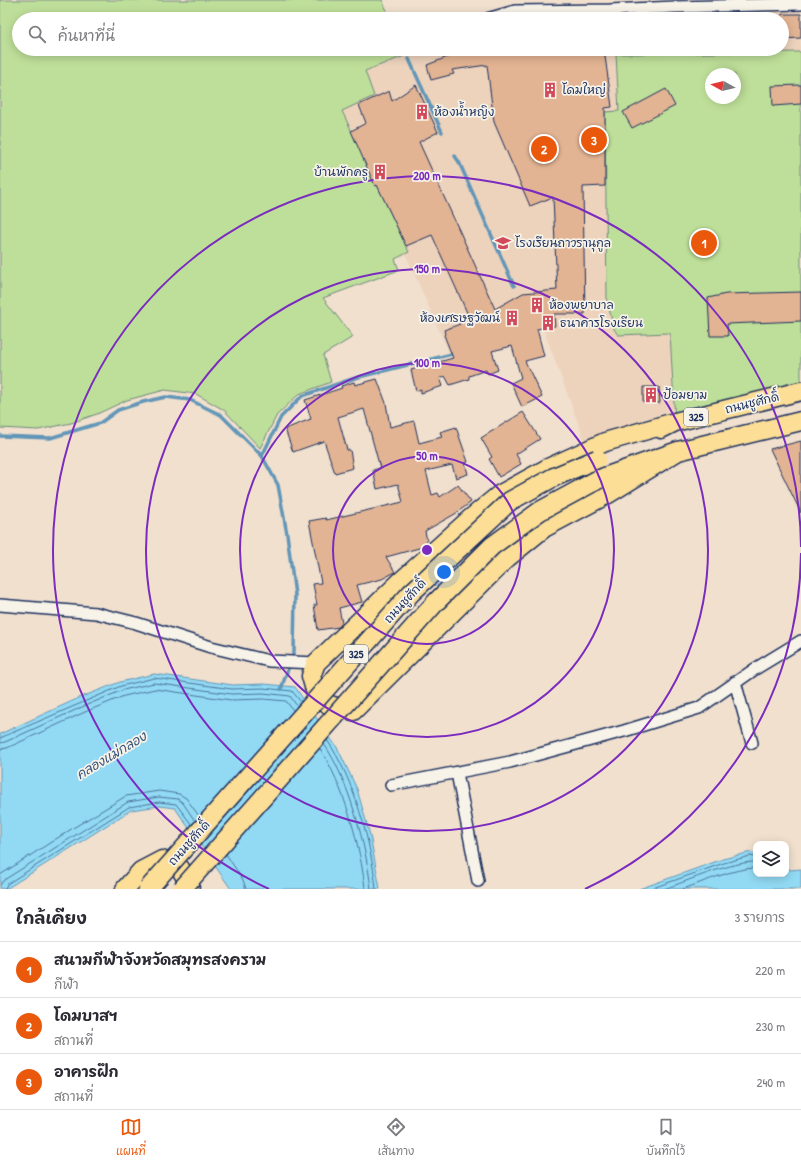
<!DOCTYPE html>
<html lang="th">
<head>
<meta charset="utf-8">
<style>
  body { margin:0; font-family:"Patrick Hand","Playpen Sans Thai",sans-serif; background:#f7f7f7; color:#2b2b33 }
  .controls { position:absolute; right:12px; bottom:12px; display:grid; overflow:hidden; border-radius:8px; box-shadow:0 2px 10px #0003 }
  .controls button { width:36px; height:36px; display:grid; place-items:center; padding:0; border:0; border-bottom:1px solid #e1e1e2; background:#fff; color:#2b2b33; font:20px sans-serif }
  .compass { position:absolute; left:705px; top:68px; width:36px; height:36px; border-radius:50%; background:#fff; box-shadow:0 2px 10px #0003; rotate:278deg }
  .you { position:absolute; left:444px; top:572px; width:14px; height:14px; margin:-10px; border:3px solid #fff; border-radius:50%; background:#1a73e8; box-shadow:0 0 0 6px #1a73e833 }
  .badge { display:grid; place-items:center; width:26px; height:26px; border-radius:50%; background:#ea580c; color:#fff; font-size:13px; font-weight:700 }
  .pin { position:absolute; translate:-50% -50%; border:2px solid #fff; box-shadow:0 1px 4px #0006 }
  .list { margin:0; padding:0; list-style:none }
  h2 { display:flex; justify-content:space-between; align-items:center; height:52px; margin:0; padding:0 16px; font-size:17px }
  h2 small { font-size:13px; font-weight:400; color:#7c7c81 }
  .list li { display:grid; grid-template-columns:26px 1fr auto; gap:12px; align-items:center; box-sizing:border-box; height:56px; padding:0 16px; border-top:1px solid #e1e1e2 }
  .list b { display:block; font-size:15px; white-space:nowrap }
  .list p { margin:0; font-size:13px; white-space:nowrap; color:#7c7c81 }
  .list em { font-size:13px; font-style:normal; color:#7c7c81 }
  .icon { flex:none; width:22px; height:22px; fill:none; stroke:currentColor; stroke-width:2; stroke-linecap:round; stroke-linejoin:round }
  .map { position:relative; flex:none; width:801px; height:889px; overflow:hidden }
  .search { position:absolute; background:#fff; box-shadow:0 2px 10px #0003; left:12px; right:12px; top:12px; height:44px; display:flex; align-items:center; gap:10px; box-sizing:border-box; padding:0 14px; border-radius:22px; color:#7c7c81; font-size:15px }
  .sheet { height:220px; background:#fff }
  nav { display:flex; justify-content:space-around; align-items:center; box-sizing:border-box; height:56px; border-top:1px solid #e1e1e2; background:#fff; font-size:11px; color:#7c7c81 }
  nav a { display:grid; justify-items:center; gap:2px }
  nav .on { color:#ea580c }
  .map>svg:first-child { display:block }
  .built { fill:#edd3bc }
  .green { fill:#bedf99; stroke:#6c877c; fill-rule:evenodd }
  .water { fill:#92daf4; stroke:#6296b8 }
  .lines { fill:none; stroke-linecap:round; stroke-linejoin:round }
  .shore { stroke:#4b739a; stroke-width:1 }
  .stream { stroke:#6296b8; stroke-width:3.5 }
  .building { fill:#e3b493; stroke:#1b2f5e }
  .street-casing { stroke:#1b2f5e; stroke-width:14 }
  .primary-casing { stroke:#1b2f5e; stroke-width:21 }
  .street { stroke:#f7f3e8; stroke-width:11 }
  .primary { stroke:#fcde96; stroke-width:18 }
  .primary-bridge-casing { stroke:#1b2f5e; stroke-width:21; stroke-linecap:butt }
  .primary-bridge { stroke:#fcde96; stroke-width:18 }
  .ring { fill:none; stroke:#7b2cbf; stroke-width:2 }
  .labels { text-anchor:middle; stroke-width:3.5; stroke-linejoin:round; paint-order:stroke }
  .shield { fill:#f7f3e8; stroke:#5d6a87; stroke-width:1 }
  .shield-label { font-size:11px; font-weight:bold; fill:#1b2f5e }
  .poi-label { font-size:12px; fill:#1b2f5e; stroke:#f7f3e8; text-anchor:start }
  .street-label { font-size:12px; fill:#1b2f5e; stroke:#f7f3e8 }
  .water-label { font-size:13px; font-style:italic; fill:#33517c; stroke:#f7f3e8 }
  .centre { fill:#7b2cbf; stroke:#f7f3e8; stroke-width:2 }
  .ring-label { font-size:12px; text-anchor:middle; font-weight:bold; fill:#7b2cbf; stroke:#f7f3e8; stroke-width:3.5; stroke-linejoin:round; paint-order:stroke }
</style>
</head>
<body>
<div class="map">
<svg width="801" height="889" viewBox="0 0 801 889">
  <rect width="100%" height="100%" fill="#f1e0ce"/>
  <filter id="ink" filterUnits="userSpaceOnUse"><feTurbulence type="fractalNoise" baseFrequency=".025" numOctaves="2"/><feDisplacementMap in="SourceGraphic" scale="8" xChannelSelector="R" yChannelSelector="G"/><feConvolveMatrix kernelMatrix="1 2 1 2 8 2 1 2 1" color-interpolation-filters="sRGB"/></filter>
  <g filter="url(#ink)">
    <path class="built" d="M801 2V52L616 54 619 111 605 112V186L618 335 670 333 675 422 588 450 540 320 450 355 342 110 374 96 365 72 414 49H782V19H490L515 11Z"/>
    <path class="green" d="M0 0H382L391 19H19V49H405L407 55 365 71 374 96 342 111 409 252 395 259 399 270 323 298 353 337 323 355 331 382 299 394 277 415 260 448 224 410 196 394 165 390 127 400 97 414 71 423 38 430 0 428Z
      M801 52V391L675 422 670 333 618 335 614 329 607 300 605 112 619 111 616 54ZM711 74H735V98H711Z"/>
    <path class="water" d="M154 674 233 685 264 684 295 687 338 749 357 789 370 835 380 889H231L175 808 159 806 131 810 6 889H0V734L79 698 120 682Z
      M751 852 756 854V874H786V867L791 870 801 869V889H639L723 859Z"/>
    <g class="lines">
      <path class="shore" d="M0 738 121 686 154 678 232 689 263 688 292 691 301 702
        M327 740C354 779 371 842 376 889
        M0 743 5 742 82 707 123 690 154 683 232 694 263 693 290 696 297 706
        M324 744C349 780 366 845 371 889
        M0 749 7 748 85 712 124 696 155 689 231 700 263 699 286 701 293 710
        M320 749C343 783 361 847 365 889
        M226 854 243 880 246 889
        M0 875 73 828 126 796 159 791 179 794 186 798 199 816
        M0 885 4 880 128 802 159 797 178 799 183 803 195 821
        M5 889 7 884 129 807 159 802 176 804 192 825
        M650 889 724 863 750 856 756 857
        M664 889C688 881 733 861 756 862
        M683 889C704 882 734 868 756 868"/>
      <path class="stream" d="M409 59 442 132
        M455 156 459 162 514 286
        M0 436 50 438 100 423 118 410 143 402 166 397 190 400 221 415 262 456 278 485 287 534 295 595 294 652 281 689
        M262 456 281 417 302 396 355 378 456 353"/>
    </g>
    <path class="building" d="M782 14H801V38L782 39Z
      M463 49H604L612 107 605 108V186L583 187 585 314H554L555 326 537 329 544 356 525 361 542 397 522 407 511 383 521 378 512 346 492 351 498 370 488 374 486 370 469 376V379L450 385 445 376 440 378 443 386 421 393V389L416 391 411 370 453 358 444 335 445 334 444 330 460 324 459 321 469 317 432 235 406 246 377 185 375 186 351 131 366 123 359 105 389 91 392 101 416 85 438 132 419 142 495 309 523 293 557 290 553 197 530 206 494 122 487 65 452 70 454 74 431 80 427 65 463 51Z
      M801 85V104L773 106 772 86Z
      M666 89 675 106 632 128 623 112Z
      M801 292V321L727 324 728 336H710L708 298 726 294Z
      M377 379 386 403 390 427 414 421 419 443 442 437 440 432 456 427 468 462 465 463 468 474 456 478 452 465 426 471 432 495 438 493 440 497 458 485 471 502 455 514 425 531 427 541 419 548 386 557 395 572 382 579 357 585 362 602 339 608 342 623 339 627 318 630 314 605H317L313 584 321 583 309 521 326 518V520L403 502 398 484 377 489 373 470 380 468 364 409 338 417 347 450H350L353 468 335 473 324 441 293 452 285 429 311 419 305 400 342 388 341 386 354 382 355 385Z
      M643 387H659L660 403 643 402Z
      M523 412 540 439 516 454 521 464 499 477 489 459 492 457 481 438Z
      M801 441V513L770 449Z"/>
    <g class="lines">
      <defs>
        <path id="street" d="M487 19 515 11 610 10 675 7 801 4
          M0 605 96 613 136 623 211 647 269 661 316 663
          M735 682 752 743
          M457 773 478 881
          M391 785 510 762 624 731 699 708 755 669 801 641"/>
        <path id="primary" d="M671 423 605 442 548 468 499 495 471 518 400 582 316 663 311 676 315 690 329 705 353 711 507 558 544 528 608 494 678 451
          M661 429 675 422 801 391
          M599 479 678 451 801 421
          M125 889 141 871 162 860 180 868 190 885 189 889"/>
      </defs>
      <use href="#street" class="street-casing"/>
      <use href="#primary" class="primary-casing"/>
      <use href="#street" class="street"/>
      <use href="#primary" class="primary"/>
      <defs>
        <path id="primary-bridge" d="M148 889 411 593 510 501 554 477 597 459
          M182 889 436 602 492 546 540 511 599 479"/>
      </defs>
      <use href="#primary-bridge" class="primary-bridge-casing"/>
      <use href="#primary-bridge" class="primary-bridge"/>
    </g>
  </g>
  <g class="ring">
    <circle cx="427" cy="550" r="94"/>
    <circle cx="427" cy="550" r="187"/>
    <circle cx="427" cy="550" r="281"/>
    <path d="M801 553A374 374 0 0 1 585 889M269 889A374 374 0 1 1 801 547"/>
  </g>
  <defs>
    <symbol id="building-bare" viewBox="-9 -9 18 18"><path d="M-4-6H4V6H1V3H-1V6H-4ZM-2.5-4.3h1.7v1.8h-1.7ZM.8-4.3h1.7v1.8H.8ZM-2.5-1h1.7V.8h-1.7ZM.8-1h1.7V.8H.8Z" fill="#d1495b" stroke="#f7f3e8" stroke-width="2.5" paint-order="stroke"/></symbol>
    <symbol id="school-bare" viewBox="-9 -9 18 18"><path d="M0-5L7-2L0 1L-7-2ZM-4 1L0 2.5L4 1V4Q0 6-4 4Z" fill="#d1495b" stroke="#f7f3e8" stroke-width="2.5" paint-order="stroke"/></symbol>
  </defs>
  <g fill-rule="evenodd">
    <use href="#building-bare" x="539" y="79" width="22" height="22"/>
    <use href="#building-bare" x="411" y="101" width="22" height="22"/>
    <use href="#building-bare" x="369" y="161" width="22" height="22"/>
    <use href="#school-bare" x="492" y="232" width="22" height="22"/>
    <use href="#building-bare" x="526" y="294" width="22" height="22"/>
    <use href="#building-bare" x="501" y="307" width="22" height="22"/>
    <use href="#building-bare" x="537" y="312" width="22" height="22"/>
    <use href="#building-bare" x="640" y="384" width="22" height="22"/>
  </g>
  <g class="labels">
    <g class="shield">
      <rect x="684" y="408" width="24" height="18" rx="3"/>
      <rect x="344" y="645" width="24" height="18" rx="3"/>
    </g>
    <g class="shield-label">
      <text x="696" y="421">325</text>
      <text x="356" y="658">325</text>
    </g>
    <g class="poi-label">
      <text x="562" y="94">โดมใหญ่</text>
      <text x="434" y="116">ห้องน้ำหญิง</text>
      <text x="368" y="176" text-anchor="end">บ้านพักครู</text>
      <text x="515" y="247">โรงเรียนถาวรานุกูล</text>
      <text x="549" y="309">ห้องพยาบาล</text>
      <text x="500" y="322" text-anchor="end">ห้องเศรษฐวัฒน์</text>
      <text x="560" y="327">ธนาคารโรงเรียน</text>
      <text x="663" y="399">ป้อมยาม</text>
    </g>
    <g class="street-label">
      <text transform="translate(752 403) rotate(-14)" y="4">ถนนชูศักดิ์</text>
      <text transform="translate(405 601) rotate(-47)" y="4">ถนนชูศักดิ์</text>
      <text transform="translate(189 843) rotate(-48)" y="4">ถนนชูศักดิ์</text>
    </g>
    <g class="water-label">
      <text transform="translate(111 755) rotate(-31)" y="5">คลองแม่กลอง</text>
    </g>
  </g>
  <circle cx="427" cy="550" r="6" class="centre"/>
  <g class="ring-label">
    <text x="427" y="180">200 m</text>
    <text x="427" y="273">150 m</text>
    <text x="427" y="367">100 m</text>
    <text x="427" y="460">50 m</text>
  </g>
</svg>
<div class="controls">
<button><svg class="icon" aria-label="layers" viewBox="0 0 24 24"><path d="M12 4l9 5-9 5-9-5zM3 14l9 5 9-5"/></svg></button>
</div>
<svg class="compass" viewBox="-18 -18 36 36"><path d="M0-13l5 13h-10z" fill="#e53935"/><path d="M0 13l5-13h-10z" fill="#7c7c81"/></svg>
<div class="you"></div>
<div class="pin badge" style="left:704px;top:243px">1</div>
<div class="pin badge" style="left:544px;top:149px">2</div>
<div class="pin badge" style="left:594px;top:140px">3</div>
<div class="search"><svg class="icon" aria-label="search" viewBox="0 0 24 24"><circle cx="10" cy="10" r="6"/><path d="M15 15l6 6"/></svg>ค้นหาที่นี่</div>
</div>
<section class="sheet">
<h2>ใกล้เคียง<small>3 รายการ</small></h2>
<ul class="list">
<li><span class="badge">1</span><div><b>สนามกีฬาจังหวัดสมุทรสงคราม</b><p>กีฬา</p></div><em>220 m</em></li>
<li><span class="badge">2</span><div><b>โดมบาสฯ</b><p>สถานที่</p></div><em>230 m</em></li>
<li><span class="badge">3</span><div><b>อาคารฝึก</b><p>สถานที่</p></div><em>240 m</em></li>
</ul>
</section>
<nav>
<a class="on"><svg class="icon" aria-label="map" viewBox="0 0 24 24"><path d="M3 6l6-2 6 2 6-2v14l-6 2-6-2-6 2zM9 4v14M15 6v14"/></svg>แผนที่</a>
<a><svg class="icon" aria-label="directions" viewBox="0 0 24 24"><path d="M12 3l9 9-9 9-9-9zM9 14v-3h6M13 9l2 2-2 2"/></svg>เส้นทาง</a>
<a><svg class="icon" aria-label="saved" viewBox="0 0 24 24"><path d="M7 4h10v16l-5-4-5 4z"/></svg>บันทึกไว้</a>
</nav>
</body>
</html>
